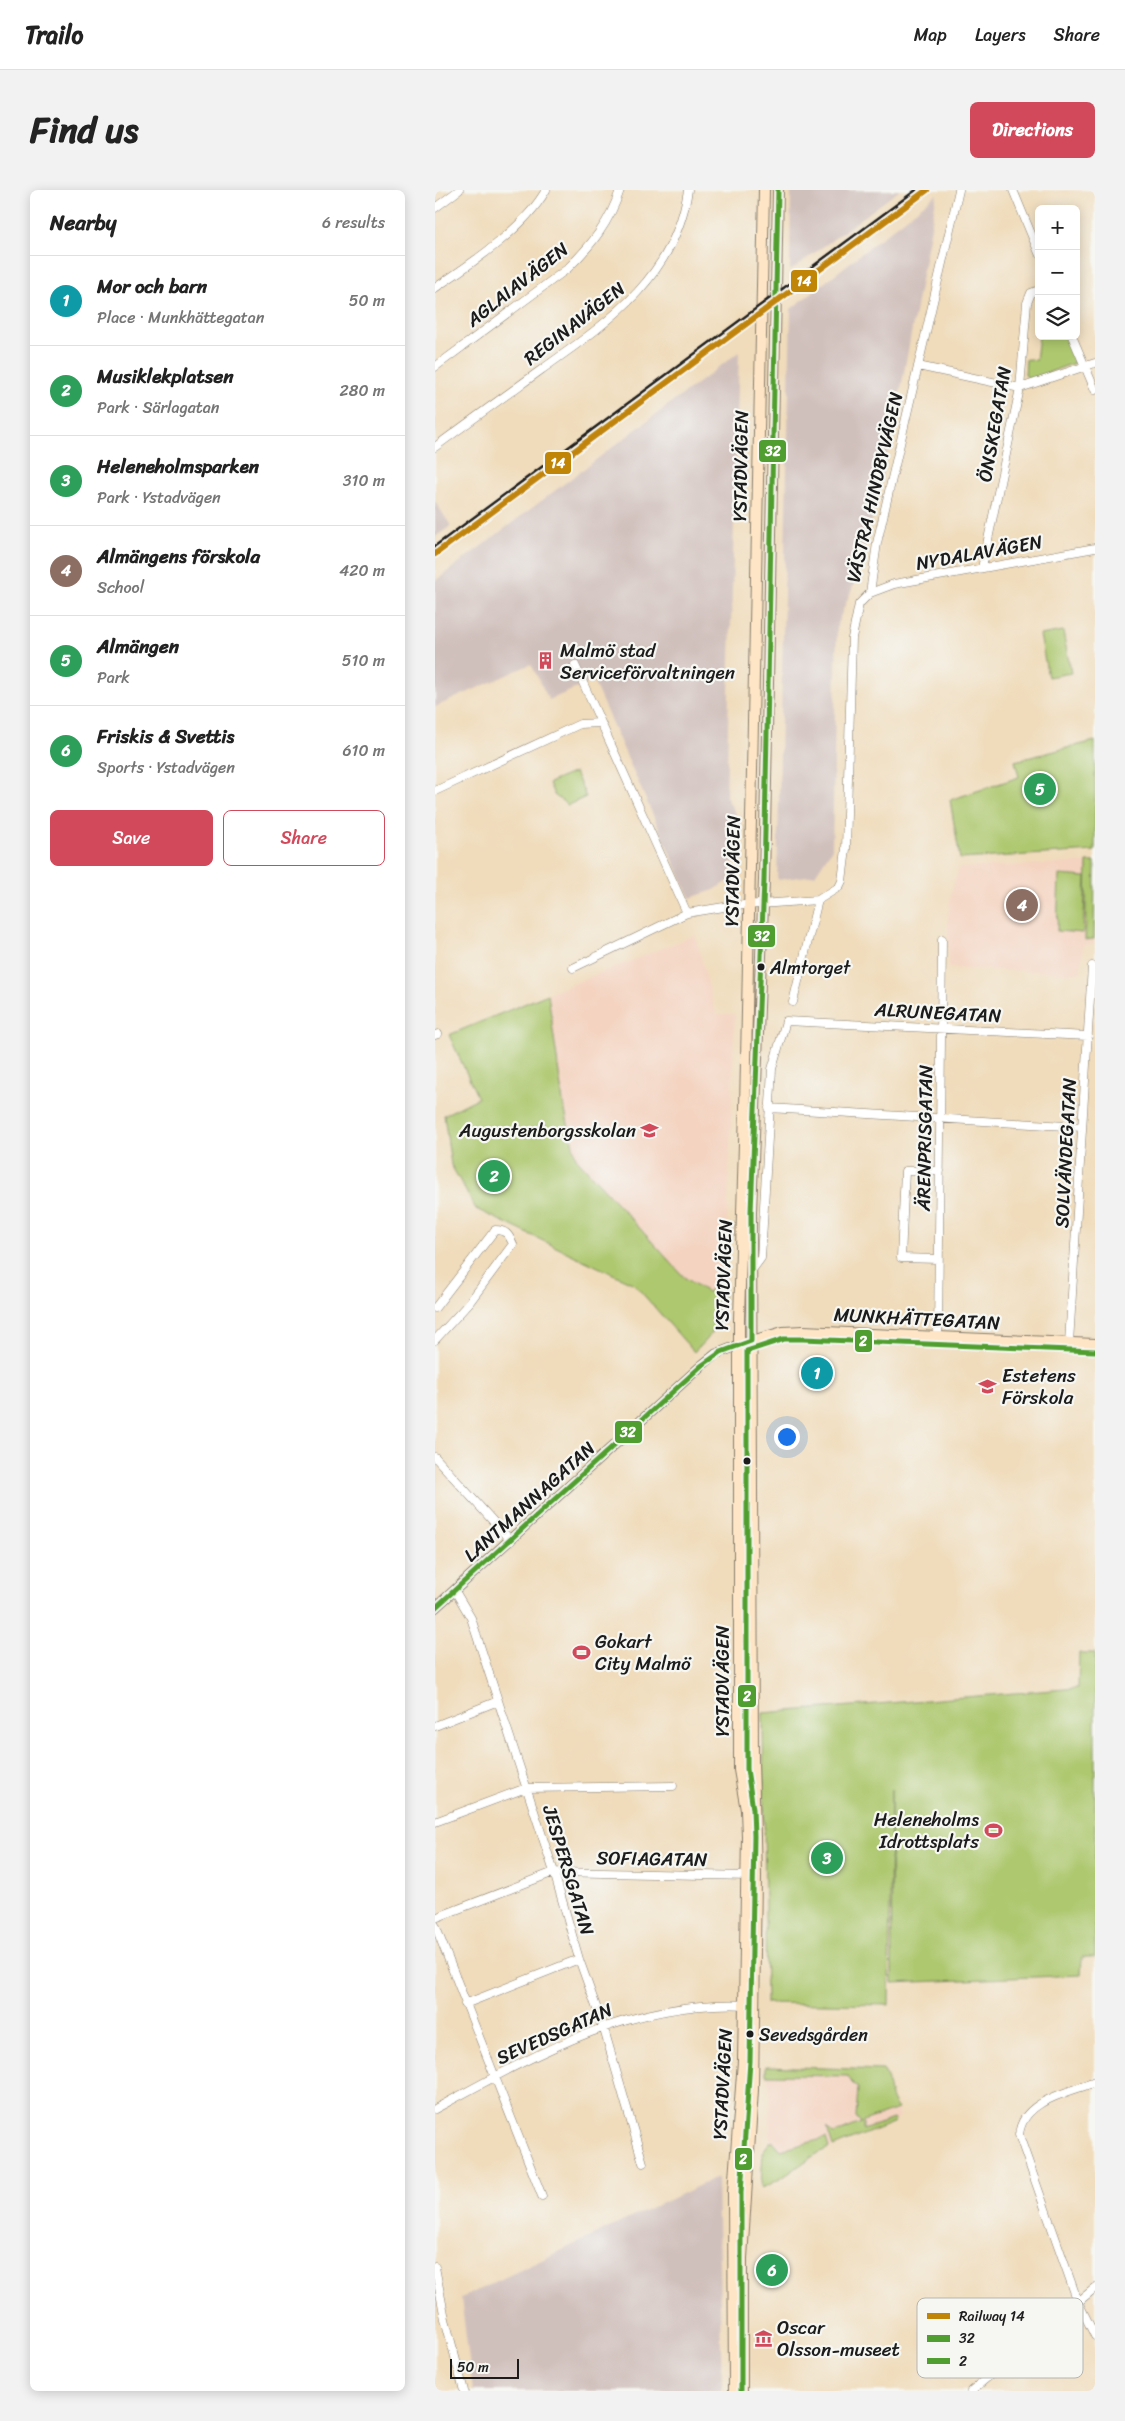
<!DOCTYPE html>
<html lang="en">
<head>
<meta charset="utf-8">
<style>
  body { margin:0; font-family:Sriracha,sans-serif; background:#f2f2f2; color:#222 }
  .controls { position:absolute; right:15px; top:15px; display:grid; overflow:hidden; border-radius:8px; box-shadow:0 2px 12px #0003 }
  .controls button { width:45px; height:45px; display:grid; place-items:center; padding:0; border:0; border-bottom:1px solid #e0e0e0; background:#fff; color:#222; font:25px sans-serif }
  .scale { position:absolute; left:15px; bottom:12px; width:69px; box-sizing:border-box; padding-left:5px; border:2px solid #1c1c1c; border-top:0; font-size:14px; line-height:18px; white-space:nowrap; color:#1c1c1c; -webkit-text-stroke:4px #f6f6f2; paint-order:stroke }
  .you { position:absolute; left:351px; top:1246px; width:18px; height:18px; margin:-12px; border:4px solid #fff; border-radius:50%; background:#1a73e8; box-shadow:0 0 0 8px #1a73e833 }
  .badge { display:grid; place-items:center; width:32px; height:32px; border-radius:50%; background:#d1495b; color:#fff; font-size:16px; font-weight:700 }
  .pin { position:absolute; translate:-50% -50%; border:2px solid #fff; box-shadow:0 1px 5px #0006 }
  .list { margin:0; padding:0; list-style:none }
  h2 { display:flex; justify-content:space-between; align-items:center; height:65px; margin:0; padding:0 20px; font-size:21px }
  h2 small { font-size:16px; font-weight:400; color:#767676 }
  .list li { display:grid; grid-template-columns:32px 1fr auto; gap:15px; align-items:center; box-sizing:border-box; height:90px; padding:0 20px; border-top:1px solid #e0e0e0 }
  .list b { display:block; font-size:19px; white-space:nowrap }
  .list p { margin:0; font-size:16px; white-space:nowrap; color:#767676 }
  .list em { font-size:16px; font-style:normal; color:#767676 }
  .actions { display:flex; gap:10px; padding:15px 20px }
  .actions a { flex:1; padding:11px 0; border:1px solid #d1495b; border-radius:8px; text-align:center; font-size:18px; color:#d1495b }
  .actions .main { background:#d1495b; color:#fff }
  .icon { flex:none; width:28px; height:28px; fill:none; stroke:currentColor; stroke-width:2; stroke-linecap:round; stroke-linejoin:round }
  .map { position:relative; flex:none; width:660px; height:2201px; overflow:hidden; border-radius:8px }
  header { display:flex; align-items:center; gap:30px; box-sizing:border-box; height:70px; padding:0 25px; background:#fff; border-bottom:1px solid #e0e0e0 }
  header strong { font-size:24px }
  nav { display:flex; gap:28px; margin-inline-start:auto; font-size:18px }
  .intro { display:flex; align-items:center; justify-content:space-between; box-sizing:border-box; height:120px; padding:0 30px }
  h1 { margin:0; font-size:35px }
  .button { padding:12px 22px; border-radius:8px; background:#d1495b; color:#fff; font-size:18px; font-weight:700 }
  main { display:flex; gap:30px; padding:0 30px }
  aside { flex:1; background:#fff; border-radius:8px; box-shadow:0 2px 12px #0003 }
  .map>svg:first-child { display:block }
  .built { fill:#f4d3c0 }
  .industrial { fill:#d0c0bc }
  .green { fill:#adc86e; stroke:#647245 }
  .lines { fill:none; stroke-linecap:round; stroke-linejoin:round }
  .minor-casing { stroke:#867c6c; stroke-width:9 }
  .tertiary-casing { stroke:#867c6c; stroke-width:11 }
  .secondary-casing { stroke:#867c6c; stroke-width:12 }
  .minor { stroke:#fff; stroke-width:8 }
  .tertiary { stroke:#fff; stroke-width:9 }
  .secondary { stroke:#fee5c5; stroke-width:10 }
  .rail { stroke:#1c1c1c; stroke-width:2.5 }
  .bus-1-casing { stroke:#f6f6f2; stroke-width:9 }
  .bus-2-casing { stroke:#f6f6f2; stroke-width:9 }
  .bus-1 { stroke:#509e2f; stroke-width:5 }
  .bus-2 { stroke:#509e2f; stroke-width:5 }
  .rail-1-casing { stroke:#f6f6f2; stroke-width:10 }
  .rail-1 { stroke:#c08407; stroke-width:6 }
  .bus-dot { fill:#1c1c1c; stroke:#f6f6f2; stroke-width:2 }
  .labels { text-anchor:middle; stroke-width:4.5; stroke-linejoin:round; paint-order:stroke }
  .bus-label { font-size:18px; fill:#1c1c1c; stroke:#f6f6f2; text-anchor:start }
  .street-label { font-size:19px; fill:#1c1c1c; stroke:#f6f6f2 }
  .poi-label { font-size:19px; fill:#1c1c1c; stroke:#f6f6f2; text-anchor:start }
  .key { fill:#f6f6f2; stroke:#b5b5b2; stroke-width:1 }
  .key-label { font-size:14px; fill:#1c1c1c }
  .line-badge { stroke:#f6f6f2; stroke-width:2 }
  .badge-label { font-size:14px; text-anchor:middle; font-weight:bold; fill:#fff }
</style>
</head>
<body>
<header>
<strong>Trailo</strong>
<nav><a>Map</a><a>Layers</a><a>Share</a></nav>
</header>
<div class="intro"><h1>Find us</h1><a class="button">Directions</a></div>
<main>
<aside>
<h2>Nearby<small>6 results</small></h2>
<ul class="list">
<li><span class="badge" style="background:#0f9aa8">1</span><div><b>Mor och barn</b><p>Place · Munkhättegatan</p></div><em>50 m</em></li>
<li><span class="badge" style="background:#2e9e5b">2</span><div><b>Musiklekplatsen</b><p>Park · Särlagatan</p></div><em>280 m</em></li>
<li><span class="badge" style="background:#2e9e5b">3</span><div><b>Heleneholmsparken</b><p>Park · Ystadvägen</p></div><em>310 m</em></li>
<li><span class="badge" style="background:#8d6e63">4</span><div><b>Almängens förskola</b><p>School</p></div><em>420 m</em></li>
<li><span class="badge" style="background:#2e9e5b">5</span><div><b>Almängen</b><p>Park</p></div><em>510 m</em></li>
<li><span class="badge" style="background:#2e9e5b">6</span><div><b>Friskis &amp; Svettis</b><p>Sports · Ystadvägen</p></div><em>610 m</em></li>
</ul>
<div class="actions"><a class="main">Save</a><a>Share</a></div>
</aside>
<div class="map">
<svg width="660" height="2201" viewBox="0 0 660 2201">
  <rect width="100%" height="100%" fill="#f6f6f2"/>
  <filter id="ink" filterUnits="userSpaceOnUse"><feTurbulence type="fractalNoise" baseFrequency=".02" numOctaves="2"/><feDisplacementMap in="SourceGraphic" scale="10" xChannelSelector="R" yChannelSelector="G"/><feConvolveMatrix kernelMatrix="1 2 1 2 8 2 1 2 1" color-interpolation-filters="sRGB"/></filter>
  <filter id="wash" filterUnits="userSpaceOnUse"><feTurbulence type="fractalNoise" baseFrequency=".0096" numOctaves="4" result="noise"/><feDisplacementMap in="SourceGraphic" scale="20" xChannelSelector="R" yChannelSelector="G"/><feGaussianBlur stdDeviation="1.12" result="paint"/><feColorMatrix in="noise" values="0 0 0 0 0 0 0 0 0 0 0 0 0 0 0 0 0 1.4 0 .05"/><feComposite in="paint" operator="in"/></filter>
  <g filter="url(#wash)">
    <rect width="100%" height="100%" fill="#f0dcbb"/>
    <path class="built" d="M660 672 659 754 648 755 645 783 513 778V728L516 703 524 678Z
      M260 745 281 824H300L290 1087 272 1102 249 1087 141 968 128 912 113 804Z
      M331 1876 448 1880 453 1890 454 1904 464 1925 460 1932 374 1967 346 1989 326 1998 328 1961 335 1952V1895L331 1885Z"/>
    <path class="industrial" d="M356 0H465L355 81Z
      M502 4 459 236 425 380 402 434 397 659 380 685 342 690 356 119Z
      M304 162 291 607 301 624 300 661 294 691 279 700 255 708 158 491 114 510 96 474 0 517V391Z
      M0 311 16 336 0 347Z
      M282 1987 287 2201H38L26 2108Z"/>
    <path class="green" d="M604 146H633L641 166 639 173 596 189 590 185 591 169 601 170Z
      M628 441 636 483 613 487 605 445Z
      M660 551V661L525 669 515 610 584 587 580 571Z
      M140 582 151 607 133 615 119 605 114 593Z
      M652 672H660L659 749 650 750Z
      M624 685 651 687 648 743 622 741Z
      M113 804 128 912 141 968 249 1087 272 1102 290 1087C286 1127 289 1132 259 1162L199 1094 41 1019 16 975 9 925 43 908 14 845Z
      M644 1463H660V1767H647L646 1785 457 1793 456 1599 454 1815 331 1813 328 1523 643 1498Z
      M331 1876 448 1880C457 1891 450 1903 463 1919L428 1931V1940L458 1929 460 1932 398 1957 392 1938 399 1944 426 1933 421 1927 423 1898 417 1893 413 1886 331 1885Z
      M391 1948 394 1958C369 1968 351 1990 326 1998L328 1961 335 1952H339L346 1960Z"/>
  </g>
  <g filter="url(#ink)">
    <g class="lines">
      <defs>
        <path id="minor" d="M578 0 604 63
          M0 18 24 0
          M0 98C37 73 89 39 111 0
          M637 146 660 200
          M483 176 585 198 660 173
          M0 177 132 79C156 56 175 32 185 0
          M0 257C35 231 70 206 106 180 172 133 240 88 253 0
          M547 378 585 198 592 113 596 103 604 100
          M435 403 459 394 660 358
          M140 475 252 723
          M0 601 145 534 165 533
          M138 778 252 723 295 716 383 710 404 697 407 691 411 659 417 448 424 414 435 403 442 353 524 0
          M358 812 383 710
          M0 845 3 844
          M334 918 647 937
          M503 1069 466 1068 470 981H505
          M317 1080 326 1068 337 879 351 831 653 846
          M0 1118 60 1040C71 1040 74 1045 78 1054L34 1113 0 1150
          M503 1147 507 749
          M634 1153 657 776
          M0 1267 76 1351
          M20 1401 36 1428 119 1682 144 1769 168 1836 208 1973
          M0 1536 63 1511
          M0 1632 91 1598 238 1596
          M0 1728 119 1682 316 1686
          M0 1735 107 2006
          M30 1814 144 1769
          M660 1892C633 1903 587 1910 584 1945L643 2112 660 2146
          M0 1919C99 1865 196 1809 314 1815
          M0 2077 10 2129 29 2201
          M536 2201 660 2098"/>
        <path id="tertiary" d="M0 1418 266 1176 281 1164 304 1155"/>
        <path id="secondary" d="M310 1153 348 1142 368 1141 660 1154
          M299 2201 298 2002 308 1871 312 1646 311 1620 304 1580V1130L310 918 329 0
          M307 2201V2068L318 1900 321 1686 318 1570 316 1022 329 690 343 0"/>
      </defs>
      <use href="#minor" class="minor-casing"/>
      <use href="#tertiary" class="tertiary-casing"/>
      <use href="#secondary" class="secondary-casing"/>
      <use href="#minor" class="minor"/>
      <use href="#tertiary" class="tertiary"/>
      <use href="#secondary" class="secondary"/>
      <path class="rail" d="M0 356 481 0"/>
      <defs>
        <path id="bus-1" d="M0 1418 266 1176 286 1162 316 1151V1022L329 690 343 0"/>
        <path id="bus-2" d="M306 2201V2002L315 1871 319 1646 318 1619 312 1579V1161L349 1149H368L660 1161"/>
      </defs>
      <use href="#bus-1" class="bus-1-casing"/>
      <use href="#bus-2" class="bus-2-casing"/>
      <use href="#bus-1" class="bus-1"/>
      <use href="#bus-2" class="bus-2"/>
      <defs>
        <path id="rail-1" d="M0 364 492 0"/>
      </defs>
      <use href="#rail-1" class="rail-1-casing"/>
      <use href="#rail-1" class="rail-1"/>
    </g>
  </g>
  <defs>
    <symbol id="building-bare" viewBox="-9 -9 18 18"><path d="M-4-6H4V6H1V3H-1V6H-4ZM-2.5-4.3h1.7v1.8h-1.7ZM.8-4.3h1.7v1.8H.8ZM-2.5-1h1.7V.8h-1.7ZM.8-1h1.7V.8H.8Z" fill="#d1495b" stroke="#f6f6f2" stroke-width="2.5" paint-order="stroke"/></symbol>
    <symbol id="school-bare" viewBox="-9 -9 18 18"><path d="M0-5L7-2L0 1L-7-2ZM-4 1L0 2.5L4 1V4Q0 6-4 4Z" fill="#d1495b" stroke="#f6f6f2" stroke-width="2.5" paint-order="stroke"/></symbol>
    <symbol id="stadium-bare" viewBox="-9 -9 18 18"><path d="M0-5a6.5 5 0 1 0 0 10a6.5 5 0 1 0 0-10ZM-3.5-1.8h7v3.6h-7Z" fill="#d1495b" stroke="#f6f6f2" stroke-width="2.5" paint-order="stroke"/></symbol>
    <symbol id="museum-bare" viewBox="-9 -9 18 18"><path d="M0-6L6-3V-2H-6V-3ZM-5-1h2V3h-2ZM-1-1h2V3h-2ZM3-1h2V3H3ZM-6 4H6V6H-6Z" fill="#d1495b" stroke="#f6f6f2" stroke-width="2.5" paint-order="stroke"/></symbol>
  </defs>
  <g fill-rule="evenodd">
    <use href="#building-bare" x="98" y="458" width="25" height="25"/>
    <use href="#school-bare" x="202" y="928" width="25" height="25"/>
    <use href="#school-bare" x="540" y="1184" width="25" height="25"/>
    <use href="#stadium-bare" x="134" y="1450" width="25" height="25"/>
    <use href="#stadium-bare" x="546" y="1628" width="25" height="25"/>
    <use href="#museum-bare" x="316" y="2136" width="25" height="25"/>
  </g>
  <g class="bus-dot">
    <circle cx="326" cy="777" r="4.5"/>
    <circle cx="312" cy="1271" r="4.5"/>
    <circle cx="315" cy="1844" r="4.5"/>
  </g>
  <g class="labels">
    <g class="bus-label">
      <text x="335" y="784">Almtorget</text>
      <text x="324" y="1851">Sevedsgården</text>
    </g>
    <g class="street-label">
      <text transform="translate(82 94) rotate(-38)" y="7">AGLAIAVÄGEN</text>
      <text transform="translate(139 133) rotate(-38)" y="7">REGINAVÄGEN</text>
      <text transform="translate(559 234) rotate(-80)" y="7">ÖNSKEGATAN</text>
      <text transform="translate(305 276) rotate(-89)" y="7">YSTADVÄGEN</text>
      <text transform="translate(439 297) rotate(-77)" y="7">VÄSTRA HINDBYVÄGEN</text>
      <text transform="translate(544 362) rotate(-10)" y="7">NYDALAVÄGEN</text>
      <text transform="translate(297 681) rotate(-89)" y="7">YSTADVÄGEN</text>
      <text transform="translate(503 822) rotate(3)" y="7">ALRUNEGATAN</text>
      <text transform="translate(489 948) rotate(-89)" y="7">ÄRENPRISGATAN</text>
      <text transform="translate(630 963) rotate(-87)" y="7">SOLVÄNDEGATAN</text>
      <text transform="translate(288 1085) rotate(-88)" y="7">YSTADVÄGEN</text>
      <text transform="translate(482 1128) rotate(3)" y="7">MUNKHÄTTEGATAN</text>
      <text transform="translate(94 1311) rotate(-42)" y="7">LANTMANNAGATAN</text>
      <text transform="translate(287 1491) rotate(-90)" y="7">YSTADVÄGEN</text>
      <text transform="translate(217 1668) rotate(1)" y="7">SOFIAGATAN</text>
      <text transform="translate(134 1680) rotate(73)" y="7">JESPERSGATAN</text>
      <text transform="translate(119 1843) rotate(-24)" y="7">SEVEDSGATAN</text>
      <text transform="translate(287 1894) rotate(-87)" y="7">YSTADVÄGEN</text>
    </g>
    <g class="poi-label">
      <text x="125" y="467">Malmö stad<tspan x="125" dy="22">Serviceförvaltningen</tspan></text>
      <text x="201" y="947" text-anchor="end">Augustenborgsskolan</text>
      <text x="567" y="1192">Estetens<tspan x="567" dy="22">Förskola</tspan></text>
      <text x="160" y="1458">Gokart<tspan x="160" dy="22">City Malmö</tspan></text>
      <text x="544" y="1636" text-anchor="end">Heleneholms<tspan x="544" dy="22">Idrottsplats</tspan></text>
      <text x="342" y="2144">Oscar<tspan x="342" dy="22">Olsson-museet</tspan></text>
    </g>
  </g>
  <rect x="482" y="2108" width="166" height="80" rx="8" class="key"/>
  <rect x="492" y="2123" width="23" height="6" fill="#c08407"/>
  <rect x="492" y="2145" width="23" height="7" fill="#509e2f"/>
  <rect x="492" y="2168" width="23" height="6" fill="#509e2f"/>
  <g class="key-label">
    <text x="524" y="2131">Railway 14</text>
    <text x="524" y="2153">32</text>
    <text x="524" y="2176">2</text>
  </g>
  <g class="line-badge">
    <rect x="355" y="79" width="28" height="24" rx="5" fill="#c08407"/>
    <rect x="323" y="249" width="29" height="24" rx="5" fill="#509e2f"/>
    <rect x="109" y="261" width="28" height="24" rx="5" fill="#c08407"/>
    <rect x="312" y="734" width="29" height="24" rx="5" fill="#509e2f"/>
    <rect x="419" y="1139" width="19" height="24" rx="5" fill="#509e2f"/>
    <rect x="179" y="1230" width="29" height="24" rx="5" fill="#509e2f"/>
    <rect x="302" y="1494" width="20" height="24" rx="5" fill="#509e2f"/>
    <rect x="299" y="1957" width="19" height="24" rx="5" fill="#509e2f"/>
  </g>
  <g class="badge-label">
    <text x="369" y="96">14</text>
    <text x="338" y="266">32</text>
    <text x="123" y="278">14</text>
    <text x="327" y="751">32</text>
    <text x="428" y="1156">2</text>
    <text x="193" y="1247">32</text>
    <text x="312" y="1511">2</text>
    <text x="308" y="1974">2</text>
  </g>
</svg>
<div class="controls">
<button>+</button>
<button>−</button>
<button><svg class="icon" aria-label="layers" viewBox="0 0 24 24"><path d="M12 4l9 5-9 5-9-5zM3 14l9 5 9-5"/></svg></button>
</div>
<div class="scale">50 m</div>
<div class="you"></div>
<div class="pin badge" style="left:382px;top:1183px;background:#0f9aa8">1</div>
<div class="pin badge" style="left:59px;top:986px;background:#2e9e5b">2</div>
<div class="pin badge" style="left:392px;top:1668px;background:#2e9e5b">3</div>
<div class="pin badge" style="left:587px;top:715px;background:#8d6e63">4</div>
<div class="pin badge" style="left:605px;top:599px;background:#2e9e5b">5</div>
<div class="pin badge" style="left:337px;top:2080px;background:#2e9e5b">6</div>
</div>
</main>
</body>
</html>
